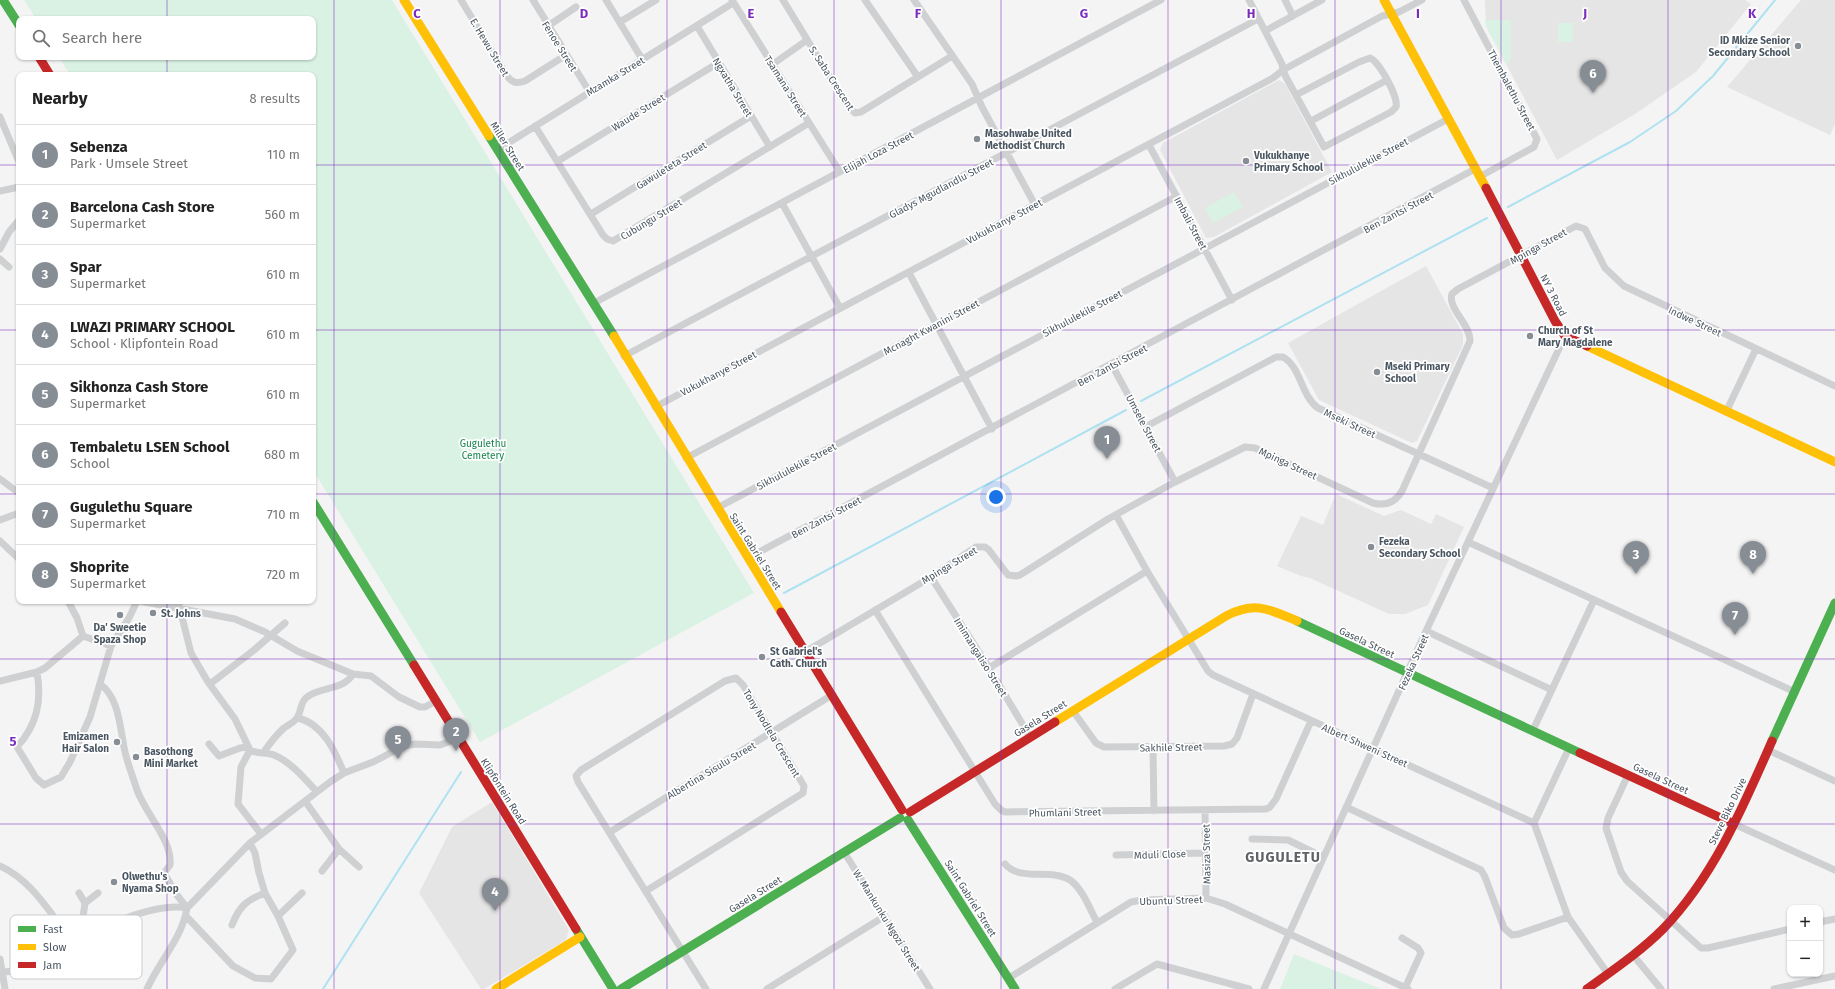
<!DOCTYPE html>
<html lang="en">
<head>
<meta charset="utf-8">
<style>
  body { margin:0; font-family:"Fira Sans",sans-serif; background:#f6f6f6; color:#222 }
  .controls { position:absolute; right:12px; bottom:12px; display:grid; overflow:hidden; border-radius:8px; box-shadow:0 1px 3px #0004 }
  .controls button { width:36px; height:36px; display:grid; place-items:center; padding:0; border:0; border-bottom:1px solid #e0e0e0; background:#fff; color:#222; font:20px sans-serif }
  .you { position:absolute; left:996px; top:497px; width:14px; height:14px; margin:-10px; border:3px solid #fff; border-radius:50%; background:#1a73e8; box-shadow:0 0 0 6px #1a73e833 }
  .badge { display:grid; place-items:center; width:26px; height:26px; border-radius:50%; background:#868d94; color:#fff; font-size:13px; font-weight:700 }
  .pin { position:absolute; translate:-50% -33px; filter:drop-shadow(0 1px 2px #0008) }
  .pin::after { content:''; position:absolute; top:21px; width:14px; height:12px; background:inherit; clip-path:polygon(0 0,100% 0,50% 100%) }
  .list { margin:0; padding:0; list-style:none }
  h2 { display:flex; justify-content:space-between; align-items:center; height:52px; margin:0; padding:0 16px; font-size:17px }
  h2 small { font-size:13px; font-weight:400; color:#767676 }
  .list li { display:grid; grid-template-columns:26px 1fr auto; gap:12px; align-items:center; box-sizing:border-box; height:60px; padding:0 16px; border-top:1px solid #e0e0e0 }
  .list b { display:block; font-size:15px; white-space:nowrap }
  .list p { margin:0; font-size:13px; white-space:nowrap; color:#767676 }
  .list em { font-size:13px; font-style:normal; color:#767676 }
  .icon { flex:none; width:22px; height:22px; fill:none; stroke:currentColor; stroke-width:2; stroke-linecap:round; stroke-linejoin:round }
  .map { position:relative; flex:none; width:1835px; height:989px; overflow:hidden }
  .search { position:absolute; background:#fff; box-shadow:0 1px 3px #0004; left:16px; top:16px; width:300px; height:44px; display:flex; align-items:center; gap:10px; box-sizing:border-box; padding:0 14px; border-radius:8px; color:#767676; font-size:15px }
  .panel { position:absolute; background:#fff; box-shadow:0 1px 3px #0004; left:16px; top:72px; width:300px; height:532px; border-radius:8px }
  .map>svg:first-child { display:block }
  .education { fill:#e6e5e6 }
  .green { fill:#d9f2e3 }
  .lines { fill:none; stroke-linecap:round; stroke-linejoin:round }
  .stream { stroke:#aee2f0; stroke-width:2 }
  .street { stroke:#ced0d2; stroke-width:7 }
  .fast { stroke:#4caf50; stroke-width:9 }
  .slow { stroke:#ffc107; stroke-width:9 }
  .jam { stroke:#c62828; stroke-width:9 }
  .grid { fill:none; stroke:#7b2cbf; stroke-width:1; stroke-opacity:0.55 }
  .poi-dot { fill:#868d94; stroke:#fff; stroke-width:1.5 }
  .labels { text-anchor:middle; stroke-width:3.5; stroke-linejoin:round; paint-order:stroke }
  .poi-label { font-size:10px; font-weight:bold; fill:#4a5661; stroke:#fff; text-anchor:start }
  .street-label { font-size:10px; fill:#4a5661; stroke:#fff }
  .park-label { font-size:10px; fill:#17864f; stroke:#fff }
  .district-label { font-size:14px; font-weight:bold; letter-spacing:1px; fill:#5f6368; stroke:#fff }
  .key { fill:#fff; stroke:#c9ccd0; stroke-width:1 }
  .key-label { font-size:11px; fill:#4a5661 }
  .grid-label { font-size:13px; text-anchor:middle; font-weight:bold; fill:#7b2cbf; stroke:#fff; stroke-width:3.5; stroke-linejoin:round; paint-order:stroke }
</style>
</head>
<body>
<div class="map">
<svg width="1835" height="989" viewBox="0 0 1835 989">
  <rect width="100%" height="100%" fill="#f4f4f4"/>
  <path class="education" d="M1485 0H1745L1751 4 1696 72 1635 114 1557 160 1486 26Z
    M1801 0H1835V124L1830 135 1727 87Z
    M1279 80 1285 84 1332 172 1214 237 1206 238 1160 150 1163 143Z
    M1426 266 1463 334V345L1417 441 1412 443 1319 400 1288 343Z
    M1336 494 1384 516 1401 510 1431 524 1436 514 1464 527 1428 605 1405 614H1389L1310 578 1301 576 1277 566 1301 516 1323 525Z
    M492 802 569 930 566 940 484 989H481L419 893 452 827Z"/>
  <path class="green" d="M24 0H392L754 593 480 742 313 470V75H70L59 57H313V19H36Z
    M1485 20H1511V57L1507 66 1486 26Z
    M1558 23H1573V42H1558Z
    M1234 192 1243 207 1213 223 1205 208Z
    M1294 954 1381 989H1280Z"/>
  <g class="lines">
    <path class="stream" d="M1508 207 1630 142 1676 111 1713 76 1775 0
      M1141 401 1487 218
      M784 593 1126 410
      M323 989 461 772"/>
    <path class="street" d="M461 0 507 76C512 83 517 84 525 81L566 55
      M533 0 589 91
      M606 0 642 59
      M732 0 840 172
      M783 0 847 105 855 113 861 112 952 56
      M865 0 918 77
      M914 0 972 84 982 107 1035 205
      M1285 0 1293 16
      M1464 0 1537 139 1534 147 1479 177
      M620 22 656 0
      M548 26 576 7
      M697 26 770 147
      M1265 31 1322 0
      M773 64 807 40
      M1296 95 1359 62 1370 58C1379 61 1399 98 1396 107L1391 112 1324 147 1286 77 1283 70 1382 16 1399 12 1422 0
      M0 117 19 162
      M1311 121 1387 80
      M535 126 603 235 607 239 613 241 809 123
      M1149 145 1232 300
      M497 150 733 3
      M558 161 718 63
      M0 191 19 187
      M782 203 840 308
      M591 214 751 116
      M0 249 9 232 19 220
      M0 259 9 267
      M909 273 992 429
      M594 303 1161 0
      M624 356 1258 19
      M1112 365 1175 482
      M655 407 1273 78 1283 70 1282 64 1249 0
      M1726 412 1756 349
      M1145 427 1276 357H1283C1301 367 1301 396 1318 408L1493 488
      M686 458 1177 196
      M0 479 19 493
      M717 508 1448 119
      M1116 515 1147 571 1208 671 1213 675 1534 823 1568 917 1608 974
      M0 520 19 513
      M0 541 19 559
      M1468 542 1795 692
      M748 558 1475 169
      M931 577 989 668 1030 737
      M68 601 77 618 83 636
      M140 601 235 619 265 632 297 651 353 674
      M178 601 191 653 208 682 235 719 250 750C257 754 266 752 274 755 291 762 305 779 317 792
      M875 610 995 804 1001 810 1005 812 1266 809 1270 807 1276 799 1311 721
      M1426 631 1552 690
      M83 636 111 646
      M805 652 931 577 976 547H985L989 550 1008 575 1016 576 1020 575 1108 519 1175 482 1245 447 1255 448 1373 503C1385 506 1395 503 1402 491L1470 341C1471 325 1447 308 1452 294L1458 289 1576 226 1585 229 1605 268 1624 286 1835 386
      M989 668 1147 571
      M37 672C42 701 37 725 17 747L36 778 44 785 61 777 70 762 90 717 111 646 129 618 137 601
      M0 681 37 672 45 668 83 636
      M100 684C120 698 120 730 125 752 128 765 133 777 137 790 145 813 173 841 170 865L164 873 177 895 187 908C182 939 159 961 147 989
      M210 684 254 650 285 623
      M1073 711 1096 743 1104 747 1224 746 1232 744 1237 738 1253 694
      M298 718C323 724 335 751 344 773
      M1533 730 1594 600
      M209 744 219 756 240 748 247 747
      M1153 748 1154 811
      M250 750 241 767 238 804 261 834
      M1768 750 1835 781
      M264 752C270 743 276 735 284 728 288 725 293 723 296 719 302 713 299 703 307 697 321 686 343 691 353 674L371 676 399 697 420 707H425L436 701
      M1628 775 1608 818 1606 828 1621 872 1627 881 1701 948H1708L1790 929
      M305 801 339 849 359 867
      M1346 807 1481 870 1485 877 1504 928 1512 935 1519 934 1568 917
      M1205 810 1206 898
      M1534 823 1569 748
      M1734 824 1835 870
      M610 832 832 695
      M1252 839 1288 840 1323 857
      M844 852 930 989
      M1116 855 1205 853
      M1005 864C1020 882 1051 868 1070 880 1083 889 1090 910 1097 922
      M0 866C33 881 51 915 73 942
      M322 871 339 849
      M646 891 803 793 804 786 743 685 736 678 725 681 581 770 576 776 578 782 706 989
      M79 893 85 903
      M186 916 233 966 255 978 271 979 293 950 278 916 265 893 259 873 255 853 250 843
      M278 916 302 893
      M1820 922 1835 919
      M232 925C239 907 246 900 265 893
      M84 936 82 924 85 903 98 893
      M1402 938 1418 948 1421 953 1405 988
      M1633 955 1661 989
      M0 959 5 989
      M2 972C30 972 43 959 66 946 94 929 155 902 187 908L250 843 330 782 344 773 373 762 404 746 415 744 440 745 459 738
      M1009 978 1131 902 1142 900 1206 898 1225 904 1408 989
      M767 989 885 916
      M1115 989 1157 964 1249 989
      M1264 989 1426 631 1565 336
      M1774 989 1835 976"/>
    <path class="fast" d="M3 0 19 25
      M489 136 614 336
      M313 502 414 665
      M1297 621 1580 753
      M1772 741 1835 603
      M908 820 1015 989
      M576 929 613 989
      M621 989 900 818"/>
    <path class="slow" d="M404 0 489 136
      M1384 0 1486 188
      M614 336 781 612
      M1587 346 1835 462
      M1055 722 1226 616C1255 601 1269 609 1297 621
      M496 989 580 937"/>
    <path class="jam" d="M39 57 50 75
      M1486 188 1555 321 1565 336 1587 346
      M781 612 902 810
      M414 665 576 929
      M1580 753 1734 824
      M910 812 1055 722
      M1587 989C1613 970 1640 952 1663 929 1714 876 1743 807 1772 741"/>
  </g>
  <path class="grid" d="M167 0V19M334 0V989M500 0V989M667 0V989M834 0V989M1001 0V989M1168 0V989M1335 0V989M1501 0V989M1668 0V989M167 57V75M0 165H19M313 165H1835M0 330H19M313 330H1835M0 494H19M313 494H1835M167 601V989M0 659H1835M0 824H1835"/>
  <g class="poi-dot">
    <circle cx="1798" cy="46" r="4"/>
    <circle cx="977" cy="139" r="4"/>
    <circle cx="1246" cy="161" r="4"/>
    <circle cx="1530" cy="336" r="4"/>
    <circle cx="1377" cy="372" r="4"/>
    <circle cx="1371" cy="547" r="4"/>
    <circle cx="153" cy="613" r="4"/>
    <circle cx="120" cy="615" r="4"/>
    <circle cx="762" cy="657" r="4"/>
    <circle cx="117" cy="742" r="4"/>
    <circle cx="136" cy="757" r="4"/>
    <circle cx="114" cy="882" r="4"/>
  </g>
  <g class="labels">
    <g class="poi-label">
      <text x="1790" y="44" text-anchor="end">ID Mkize Senior<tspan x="1790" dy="12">Secondary School</tspan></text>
      <text x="985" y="137">Masohwabe United<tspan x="985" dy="12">Methodist Church</tspan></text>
      <text x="1254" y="159">Vukukhanye<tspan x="1254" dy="12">Primary School</tspan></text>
      <text x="1538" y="334">Church of St<tspan x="1538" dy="12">Mary Magdalene</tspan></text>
      <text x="1385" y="370">Mseki Primary<tspan x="1385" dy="12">School</tspan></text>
      <text x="1379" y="545">Fezeka<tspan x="1379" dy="12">Secondary School</tspan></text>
      <text x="161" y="617">St. Johns</text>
      <text x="120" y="631" text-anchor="middle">Da' Sweetie<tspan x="120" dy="12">Spaza Shop</tspan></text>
      <text x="770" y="655">St Gabriel's<tspan x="770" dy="12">Cath. Church</tspan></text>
      <text x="109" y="740" text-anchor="end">Emizamen<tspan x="109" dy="12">Hair Salon</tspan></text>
      <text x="144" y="755">Basothong<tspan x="144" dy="12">Mini Market</tspan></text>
      <text x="122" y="880">Olwethu's<tspan x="122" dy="12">Nyama Shop</tspan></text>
    </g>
    <g class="street-label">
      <text transform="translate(560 46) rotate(58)" y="4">Fenoe Street</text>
      <text transform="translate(490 47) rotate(59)" y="4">E. Hewu Street</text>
      <text transform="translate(615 76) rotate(-31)" y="4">Mzamka Street</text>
      <text transform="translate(832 78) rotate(57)" y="4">S. Saba Crescent</text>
      <text transform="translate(786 86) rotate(58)" y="4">Tsamana Street</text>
      <text transform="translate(733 87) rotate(59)" y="4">Ngxatha Street</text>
      <text transform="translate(1512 90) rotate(62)" y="4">Thembalethu Street</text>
      <text transform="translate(638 112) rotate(-32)" y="4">Waude Street</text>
      <text transform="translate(508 146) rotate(58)" y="4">Miller Street</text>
      <text transform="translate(878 152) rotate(-28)" y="4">Elijah Loza Street</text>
      <text transform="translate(1368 161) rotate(-28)" y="4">Sikhululekile Street</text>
      <text transform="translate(671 165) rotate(-32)" y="4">Gawuleteta Street</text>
      <text transform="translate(941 188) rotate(-28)" y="4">Gladys Mgudlandlu Street</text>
      <text transform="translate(1398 212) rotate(-28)" y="4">Ben Zantsi Street</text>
      <text transform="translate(651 219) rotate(-31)" y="4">Cubungu Street</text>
      <text transform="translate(1004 221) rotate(-28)" y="4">Vukukhanye Street</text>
      <text transform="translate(1191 223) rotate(62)" y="4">Imbali Street</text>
      <text transform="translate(1538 246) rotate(-29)" y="4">Mpinga Street</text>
      <text transform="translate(1554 295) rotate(63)" y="4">NY 3 Road</text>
      <text transform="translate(1082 313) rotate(-28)" y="4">Sikhululekile Street</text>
      <text transform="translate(1695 321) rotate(25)" y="4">Indwe Street</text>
      <text transform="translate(931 327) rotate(-28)" y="4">Mcnaght Kwanini Street</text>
      <text transform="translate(1112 365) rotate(-28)" y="4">Ben Zantsi Street</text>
      <text transform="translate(718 373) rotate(-28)" y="4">Vukukhanye Street</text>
      <text transform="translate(1144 423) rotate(62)" y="4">Umsele Street</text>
      <text transform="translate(1350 423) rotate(25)" y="4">Mseki Street</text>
      <text transform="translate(1288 463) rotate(25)" y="4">Mpinga Street</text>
      <text transform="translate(796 466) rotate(-28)" y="4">Sikhululekile Street</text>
      <text transform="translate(826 517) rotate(-28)" y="4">Ben Zantsi Street</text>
      <text transform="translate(756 551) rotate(58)" y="4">Saint Gabriel Street</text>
      <text transform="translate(949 565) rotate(-31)" y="4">Mpinga Street</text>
      <text transform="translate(1367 642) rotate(25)" y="4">Gasela Street</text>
      <text transform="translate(981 657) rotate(58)" y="4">Imimangaliso Street</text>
      <text transform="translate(1413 662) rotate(-66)" y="4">Fezeka Street</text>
      <text transform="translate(1040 718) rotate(-32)" y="4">Gasela Street</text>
      <text transform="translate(772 733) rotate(59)" y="4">Tony Nodlela Crescent</text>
      <text transform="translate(1365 745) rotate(24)" y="4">Albert Shweni Street</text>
      <text transform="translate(1171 747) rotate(-1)" y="4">Sakhile Street</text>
      <text transform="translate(711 770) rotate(-31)" y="4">Albertina Sisulu Street</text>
      <text transform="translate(1661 778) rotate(25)" y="4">Gasela Street</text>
      <text transform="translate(504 791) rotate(58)" y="4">Klipfontein Road</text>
      <text transform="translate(1727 811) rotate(-64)" y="4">Steve Biko Drive</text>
      <text transform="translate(1065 812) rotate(-1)" y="4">Phumlani Street</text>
      <text transform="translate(1160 854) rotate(-2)" y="4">Mduli Close</text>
      <text transform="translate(1206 854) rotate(-91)" y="4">Masiza Street</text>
      <text transform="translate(755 894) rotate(-32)" y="4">Gasela Street</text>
      <text transform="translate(971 898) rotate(58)" y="4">Saint Gabriel Street</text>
      <text transform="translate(1171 900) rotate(-2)" y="4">Ubuntu Street</text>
      <text transform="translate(887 920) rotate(58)" y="4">W. Mankunku Ngozi Street</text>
    </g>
    <g class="park-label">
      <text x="483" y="447">Gugulethu<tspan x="483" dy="12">Cemetery</tspan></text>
    </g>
    <g class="district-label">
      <text x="1283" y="862">GUGULETU</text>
    </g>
  </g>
  <rect x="10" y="915" width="132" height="64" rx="6" class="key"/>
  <rect x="18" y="926" width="18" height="6" fill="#4caf50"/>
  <rect x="18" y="944" width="18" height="6" fill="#ffc107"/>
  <rect x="18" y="962" width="18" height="6" fill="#c62828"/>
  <g class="key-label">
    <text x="43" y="933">Fast</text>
    <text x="43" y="951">Slow</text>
    <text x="43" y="969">Jam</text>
  </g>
  <g class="grid-label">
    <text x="417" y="18">C</text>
    <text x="584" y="18">D</text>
    <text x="751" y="18">E</text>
    <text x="918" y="18">F</text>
    <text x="1084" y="18">G</text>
    <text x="1251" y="18">H</text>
    <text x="1418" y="18">I</text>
    <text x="1585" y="18">J</text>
    <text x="1752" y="18">K</text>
    <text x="13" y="746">5</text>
  </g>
</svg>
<div class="controls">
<button>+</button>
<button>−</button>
</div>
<div class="you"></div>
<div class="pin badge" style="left:1107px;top:459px">1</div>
<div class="pin badge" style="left:456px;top:751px">2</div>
<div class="pin badge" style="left:1636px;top:574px">3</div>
<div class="pin badge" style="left:495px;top:911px">4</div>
<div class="pin badge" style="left:398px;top:759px">5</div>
<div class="pin badge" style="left:1593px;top:93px">6</div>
<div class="pin badge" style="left:1735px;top:635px">7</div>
<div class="pin badge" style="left:1753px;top:574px">8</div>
<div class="search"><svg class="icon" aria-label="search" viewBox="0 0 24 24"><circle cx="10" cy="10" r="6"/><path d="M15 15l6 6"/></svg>Search here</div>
<section class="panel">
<h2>Nearby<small>8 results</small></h2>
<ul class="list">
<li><span class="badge">1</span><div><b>Sebenza</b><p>Park · Umsele Street</p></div><em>110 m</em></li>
<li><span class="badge">2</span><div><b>Barcelona Cash Store</b><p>Supermarket</p></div><em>560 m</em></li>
<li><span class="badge">3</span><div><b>Spar</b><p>Supermarket</p></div><em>610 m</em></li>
<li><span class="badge">4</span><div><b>LWAZI PRIMARY SCHOOL</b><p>School · Klipfontein Road</p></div><em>610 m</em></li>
<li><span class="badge">5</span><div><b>Sikhonza Cash Store</b><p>Supermarket</p></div><em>610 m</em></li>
<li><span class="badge">6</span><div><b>Tembaletu LSEN School</b><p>School</p></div><em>680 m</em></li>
<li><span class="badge">7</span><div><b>Gugulethu Square</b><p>Supermarket</p></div><em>710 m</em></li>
<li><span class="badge">8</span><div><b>Shoprite</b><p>Supermarket</p></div><em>720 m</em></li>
</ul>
</section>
</div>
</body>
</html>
